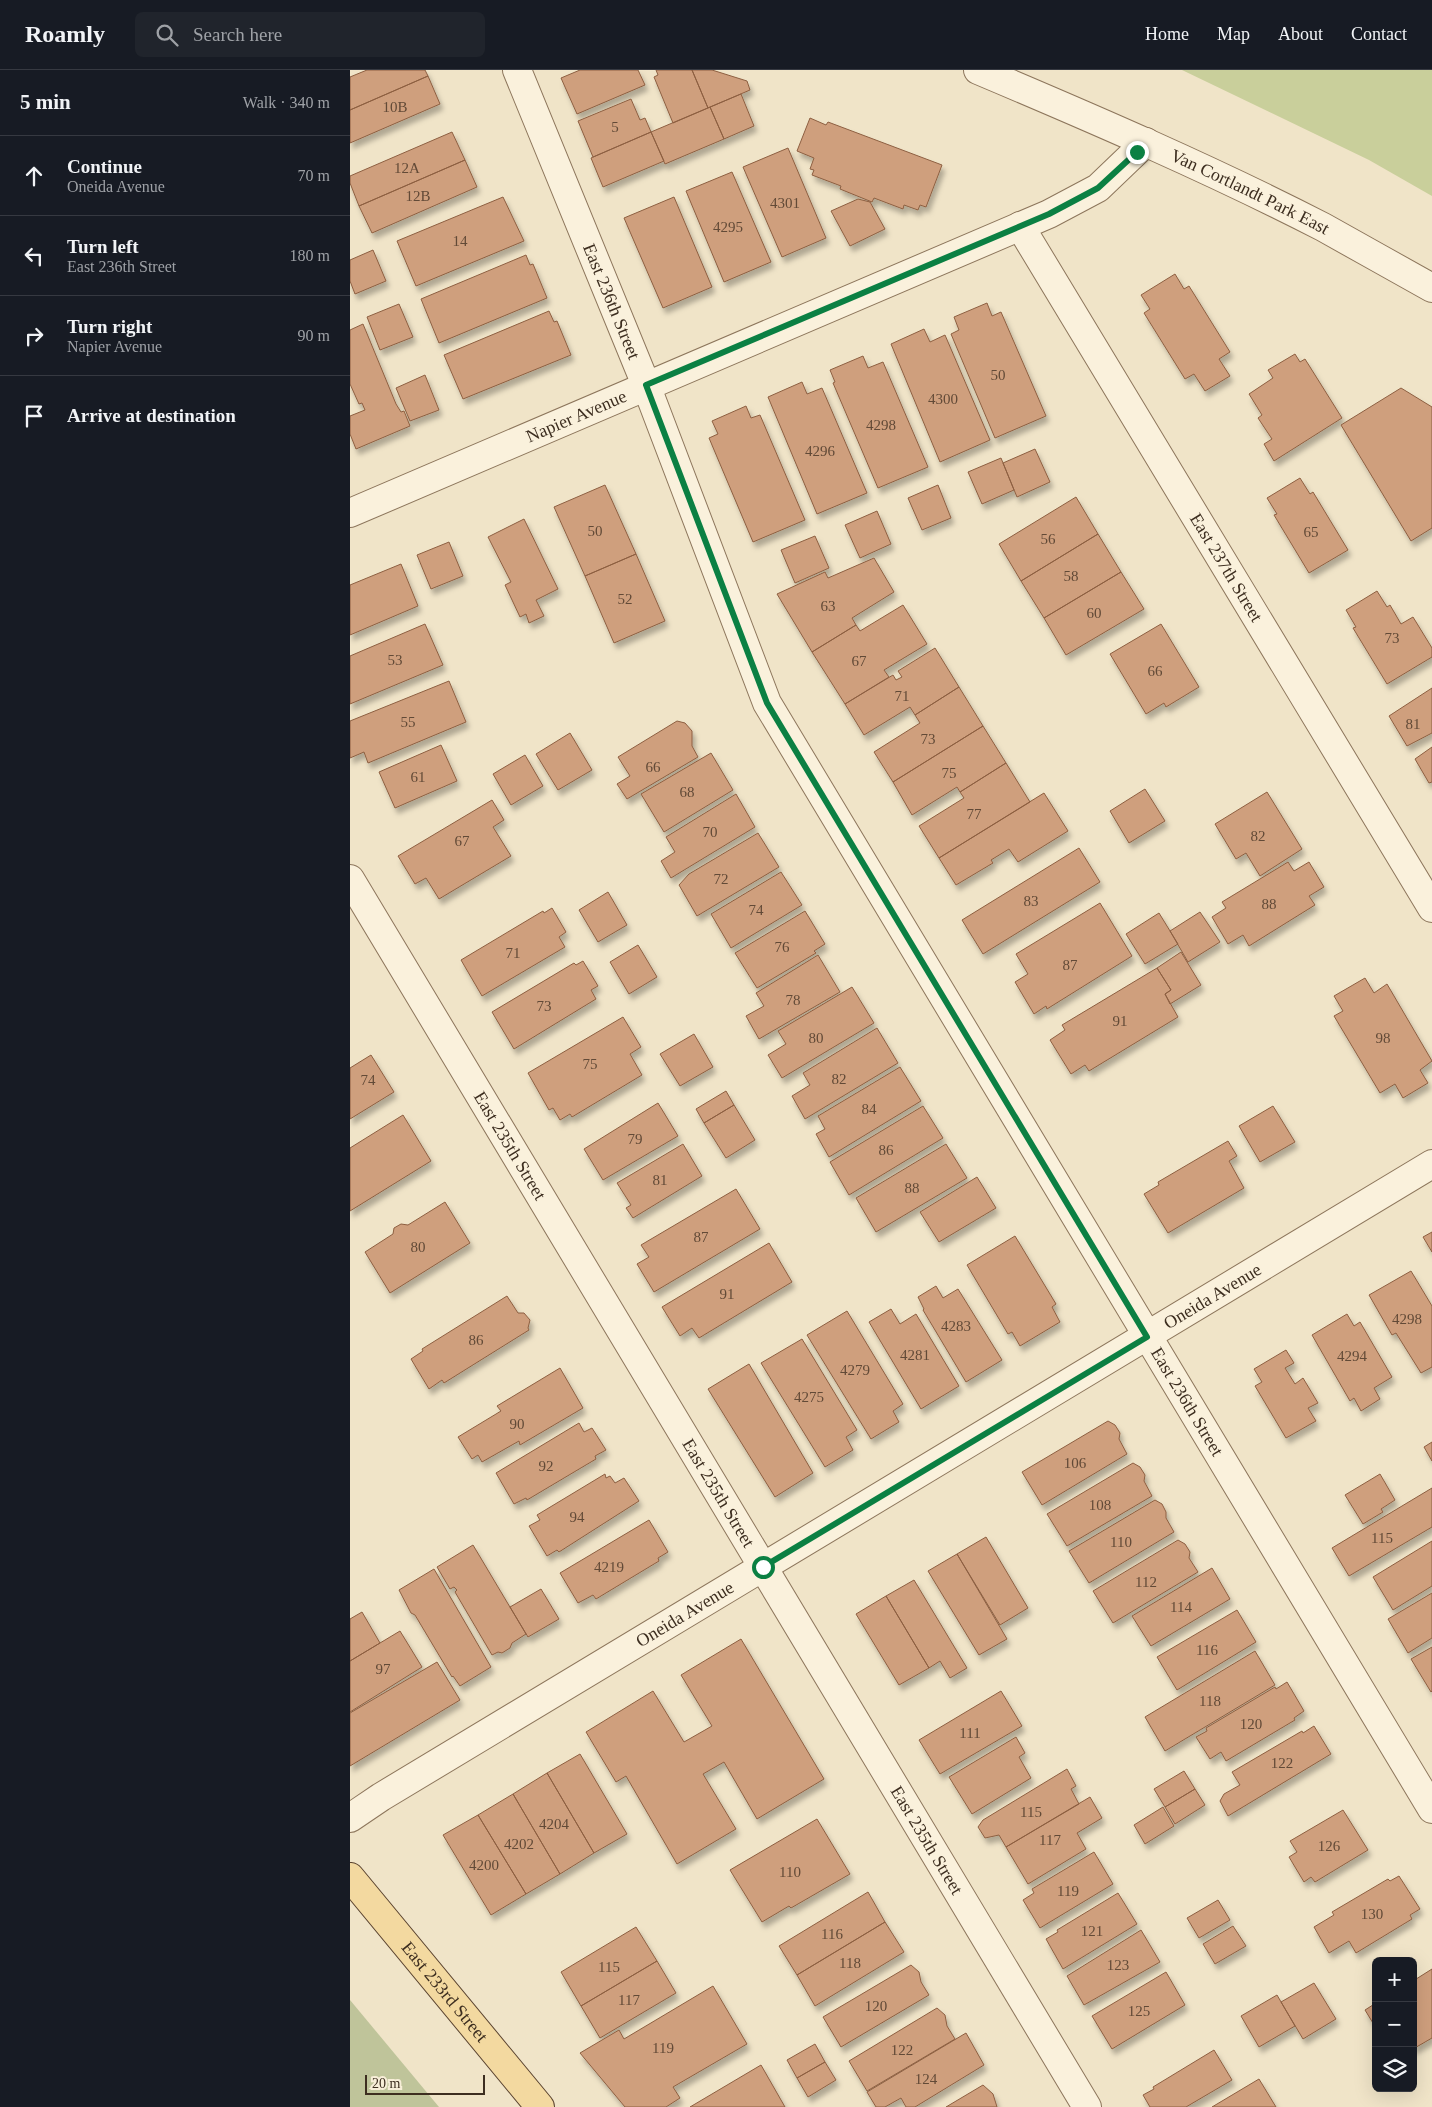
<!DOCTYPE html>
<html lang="en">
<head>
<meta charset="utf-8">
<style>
  body { margin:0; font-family:Georgia,serif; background:#20242c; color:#f1f3f6 }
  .controls { position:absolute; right:15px; bottom:15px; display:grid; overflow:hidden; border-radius:8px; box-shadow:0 5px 20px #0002 }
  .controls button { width:45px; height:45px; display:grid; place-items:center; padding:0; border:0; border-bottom:1px solid #363941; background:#171b24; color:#f1f3f6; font:25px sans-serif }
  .scale { position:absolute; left:15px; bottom:12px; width:120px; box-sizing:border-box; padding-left:5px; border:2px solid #3d2e20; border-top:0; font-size:14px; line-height:18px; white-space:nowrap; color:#3d2e20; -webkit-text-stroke:4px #f7eed8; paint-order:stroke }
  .stop { position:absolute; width:15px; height:15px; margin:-11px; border:4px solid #0b8043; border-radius:50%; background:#fff }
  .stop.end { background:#0b8043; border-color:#fff; box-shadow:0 1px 5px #0008 }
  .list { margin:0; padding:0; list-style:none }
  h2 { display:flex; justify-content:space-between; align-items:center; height:65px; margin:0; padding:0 20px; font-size:21px }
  h2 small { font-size:16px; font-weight:400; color:#9ea1a6 }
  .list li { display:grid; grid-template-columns:32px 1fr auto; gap:15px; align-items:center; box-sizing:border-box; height:80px; padding:0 20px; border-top:1px solid #363941 }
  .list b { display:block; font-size:19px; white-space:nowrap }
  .list p { margin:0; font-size:16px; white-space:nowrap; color:#9ea1a6 }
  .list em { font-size:16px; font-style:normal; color:#9ea1a6 }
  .icon { flex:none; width:28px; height:28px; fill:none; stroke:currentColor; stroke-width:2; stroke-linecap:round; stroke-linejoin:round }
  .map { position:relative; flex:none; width:1082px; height:2037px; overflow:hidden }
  header { display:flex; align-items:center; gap:30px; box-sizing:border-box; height:70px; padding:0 25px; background:#171b24; border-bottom:1px solid #363941 }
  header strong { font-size:24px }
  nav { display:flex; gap:28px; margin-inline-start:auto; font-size:18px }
  .search { width:350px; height:45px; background:#20242c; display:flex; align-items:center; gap:12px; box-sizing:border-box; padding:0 18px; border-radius:8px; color:#9ea1a6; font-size:19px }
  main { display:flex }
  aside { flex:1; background:#171b24 }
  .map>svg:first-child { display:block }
  .green { fill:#c9cf9b }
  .cemetery { fill:#bfc49a }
  .building { fill:#cf9f7d; stroke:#8d5f41; filter:url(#shadow) }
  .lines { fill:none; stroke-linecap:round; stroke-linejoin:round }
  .minor-casing { stroke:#8d765c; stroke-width:30 }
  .major-casing { stroke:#5b4430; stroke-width:30 }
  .minor { stroke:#faf1dc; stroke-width:28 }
  .major { stroke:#f3d9a0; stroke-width:28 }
  .route { stroke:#0b8043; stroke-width:6 }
  .labels { text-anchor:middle; stroke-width:4; stroke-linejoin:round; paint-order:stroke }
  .number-label { font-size:15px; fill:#624a37 }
  .street-label { font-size:18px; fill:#3d2e20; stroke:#f7eed8 }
</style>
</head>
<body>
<header>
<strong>Roamly</strong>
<div class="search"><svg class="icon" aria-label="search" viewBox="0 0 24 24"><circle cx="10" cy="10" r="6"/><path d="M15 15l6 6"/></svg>Search here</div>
<nav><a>Home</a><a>Map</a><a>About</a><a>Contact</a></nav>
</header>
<main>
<aside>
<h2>5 min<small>Walk · 340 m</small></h2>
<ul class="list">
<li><svg class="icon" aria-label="ahead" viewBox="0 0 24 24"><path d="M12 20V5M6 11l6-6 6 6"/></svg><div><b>Continue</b><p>Oneida Avenue</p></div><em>70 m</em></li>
<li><svg class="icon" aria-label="left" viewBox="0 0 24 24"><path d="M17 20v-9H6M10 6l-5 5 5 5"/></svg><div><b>Turn left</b><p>East 236th Street</p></div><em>180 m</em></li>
<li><svg class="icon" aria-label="right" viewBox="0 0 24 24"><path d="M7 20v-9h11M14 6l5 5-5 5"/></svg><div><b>Turn right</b><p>Napier Avenue</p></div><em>90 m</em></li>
<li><svg class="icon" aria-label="arrive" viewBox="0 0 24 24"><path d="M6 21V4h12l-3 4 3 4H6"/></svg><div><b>Arrive at destination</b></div></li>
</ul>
</aside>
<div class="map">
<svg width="1082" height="2037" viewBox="0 0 1082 2037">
  <defs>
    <filter id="shadow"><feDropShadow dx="3" dy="5.5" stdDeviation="2.5" flood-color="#0004"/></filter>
  </defs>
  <rect width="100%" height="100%" fill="#f0e4c8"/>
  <path class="green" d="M832 0H1082V126L1019 90Z"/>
  <path class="cemetery" d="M0 1930 89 2037H0Z"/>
  <path class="building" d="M17 0H75L78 6 0 40V7Z
    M230 0H288L295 15 227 44 211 8Z
    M306 0H342L358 38 323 53 304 7 308 5Z
    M342 0H362L397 11 400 20 358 38Z
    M78 6 90 34 0 73V40Z
    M391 24 404 56 374 69 360 37Z
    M281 29 290 50 295 48 301 62 243 87 228 51Z
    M360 37 374 69 315 94 301 62Z
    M460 48 476 55 478 52 592 95 576 137 570 135 568 140 554 135 553 139 524 128 522 132 490 119 491 116 462 105 464 100 460 99 464 88 447 81Z
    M102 62 115 90 9 136 0 113V106Z
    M301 62 314 91 253 117 241 88Z
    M438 78 476 168 432 187 393 97Z
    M115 90 127 117 22 163 9 136Z
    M382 102 421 192 374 212 336 121Z
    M153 127 174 171 66 216 47 171Z
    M324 127 362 217 313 238 274 148Z
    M508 129 520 132 535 159 500 176 481 141Z
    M23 180 36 211 5 224 0 211V190Z
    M176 185 180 195 183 194 197 228 89 273 71 229Z
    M825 204 834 219 839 216 880 282 869 289 880 306 855 321 844 304 835 309 794 243 800 239 791 225Z
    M637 233 642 246 651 242 696 346 645 368 601 264 609 260 604 247Z
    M49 234 63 267 30 280 17 247Z
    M199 241 204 252 207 251 221 285 113 329 94 285Z
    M13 254 46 334 51 342 54 341 60 356 6 379 0 364V346L15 340 12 333 9 334 0 314V260Z
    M574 259 580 272 595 265 640 370 590 392 541 274Z
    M945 284 950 292 955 289 992 348 924 391 914 374 922 369 908 348 912 345 899 324 923 308 918 300Z
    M513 286 518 298 533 292 578 397 528 418 483 313 485 312 480 300Z
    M75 305 89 340 60 351 46 318Z
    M452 312 457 324 472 318 517 423 467 444 418 327Z
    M1051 318 1082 337V458L1061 471 991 355Z
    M396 336 401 348 410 345 455 450 403 472 359 368 368 364 362 351Z
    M685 379 700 412 667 427 653 393Z
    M651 388 664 420 632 434 618 402Z
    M950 408 960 424 963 422 998 480 959 503 924 445 927 444 917 428Z
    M255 415 286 484 235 506 204 437Z
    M588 415 601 448 572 460 558 428Z
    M726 427 748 464 671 511 649 474Z
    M527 441 541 474 510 488 495 455Z
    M174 449 208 519 186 530 194 546 179 553 176 544 170 547 155 515 161 512 138 467Z
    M748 464 771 502 694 548 671 511Z
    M465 466 479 498 445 513 431 480Z
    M99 472 113 506 81 519 67 485Z
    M286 484 315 551 264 573 235 506Z
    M524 488 544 522 502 548 506 555 462 582 427 524 475 502 478 508Z
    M51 494 68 536 0 565V515Z
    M771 502 794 539 716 585 694 548Z
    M1027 521 1037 537 1040 535 1051 554 1063 547 1082 578V587L1037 614 1003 558 1006 557 996 540Z
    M553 535 577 574 534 600 539 607 495 634 462 582 506 555 510 561Z
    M75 554 93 595 0 634V586Z
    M811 554 849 617 816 637 814 633 796 644 760 584Z
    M585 578 609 617 565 645 560 637 514 665 495 634 543 605 546 610 552 607 548 601Z
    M99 611 116 652 18 693 14 682 0 688V651Z
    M609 617 633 656 543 712 524 682 570 653 565 645Z
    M1082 618V663L1057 676 1039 646Z
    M327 651 335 653 342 661V676L348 687 277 729 267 714 280 706 268 687Z
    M633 656 656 693 610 722 607 717 562 745 543 712Z
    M220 663 242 700 208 720 186 684Z
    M91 675 107 711 45 738 29 702Z
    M1082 677V712L1079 713 1065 689Z
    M361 683 383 720 314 762 291 724Z
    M175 685 193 716 161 735 143 704Z
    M656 693 680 732 589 788 569 756 614 728 610 722Z
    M795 719 815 751 779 773 760 741Z
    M917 722 952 779 910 806 896 783 886 789 865 754Z
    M694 723 718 761 668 792 659 779 641 790 643 793 606 815 589 788Z
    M386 724 405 757 321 808 311 791 325 782 316 767Z
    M142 730 154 750 143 757 161 786 89 829 76 808 65 814 48 786Z
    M408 763 429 797 347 846 329 815 339 804Z
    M729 778 750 812 633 884 612 850Z
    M938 792 944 801 959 792 974 817 959 826 965 835 899 876 893 865 878 874 862 847 876 838 872 832Z
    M431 802 452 835 381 878 361 844Z
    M258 822 277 855 248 872 229 840Z
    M750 833 782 886 697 939 696 936 684 944 665 912 678 904 666 884Z
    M202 838 216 862 209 867 215 877 132 926 111 890 193 841 194 843Z
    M455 841 475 874 464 881 466 883 407 918 385 883Z
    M850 842 870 872 838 892 820 861Z
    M809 843 828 874 795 894 776 864Z
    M288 875 307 907 279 924 260 892Z
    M831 882 851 915 820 934 815 924 821 920 807 898Z
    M468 885 490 922 409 969 396 946 414 936 406 923Z
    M233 891 248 916 241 920 246 929 164 979 142 942 224 893 226 895Z
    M807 898 821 920 815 924 828 947 739 1001 735 995 721 1004 700 970 715 960 712 955Z
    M1015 908 1024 923 1037 914 1082 991 1070 1000 1078 1013 1053 1028 1045 1014 1030 1023 984 946 993 941 984 926Z
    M502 917 524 953 432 1008 418 985 436 974 428 961Z
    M273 947 291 977 280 984 292 1005 222 1047 220 1044 210 1050 203 1038 199 1040 178 1003Z
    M527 958 548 993 455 1049 442 1026 460 1015 453 1003Z
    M344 964 363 997 330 1016 310 984Z
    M21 985 44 1022 0 1049V998Z
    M550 997 571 1031 479 1087 466 1064 475 1059 468 1046Z
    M376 1021 384 1035 354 1053 346 1039Z
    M308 1033 328 1066 253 1110 234 1079Z
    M384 1035 405 1070 376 1088 354 1053Z
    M573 1036 593 1068 499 1125 480 1092Z
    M923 1036 945 1072 910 1092 889 1056Z
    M53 1045 81 1091 0 1141V1078Z
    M878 1071 887 1086 879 1091 894 1118 818 1163 794 1124 809 1115 808 1112Z
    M333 1074 352 1106 283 1148 276 1138 281 1135 267 1113Z
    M596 1074 617 1108 526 1162 506 1128Z
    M627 1107 646 1138 589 1172 570 1142Z
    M386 1119 410 1159 304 1222 287 1194 299 1187 291 1175Z
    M95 1132 120 1173 40 1223 15 1182 43 1164 44 1158 51 1154 58 1155Z
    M1082 1162V1182L1073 1167Z
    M665 1166 706 1234 702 1237 710 1252 670 1276 662 1262 658 1264 617 1195Z
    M419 1173 442 1212 349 1268 342 1258 330 1266 312 1237Z
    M1061 1201 1082 1236V1297L1071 1303 1046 1263 1042 1265 1019 1225Z
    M586 1216 593 1228 608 1219 652 1290 616 1312 573 1240 574 1239 568 1227Z
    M157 1226 168 1243H174L180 1250 178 1258 179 1260 94 1313 92 1310 79 1319 61 1289 73 1281 72 1279Z
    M541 1239 550 1254 566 1244 609 1316 571 1339 519 1252Z
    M497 1241 553 1334 543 1341 549 1352 521 1369 457 1265Z
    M997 1244 1004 1256 1010 1252 1042 1307 1024 1318 1030 1329 1011 1341 1004 1328 1000 1331 962 1265Z
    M452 1269 507 1360 496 1367 503 1380 475 1397 411 1293Z
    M936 1280 944 1293 935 1298 945 1314 953 1308 968 1333 958 1338 966 1351 936 1368 905 1316 912 1312 904 1299Z
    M399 1294 463 1403 425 1427 358 1319Z
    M210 1298 233 1338 170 1375 169 1371 132 1392 128 1385 122 1389 108 1367 151 1341 147 1336Z
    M758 1351 765 1355 770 1363 769 1369 777 1384 692 1435 672 1402Z
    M229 1353 234 1362 242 1358 256 1380 245 1386 246 1389 177 1430 176 1428 164 1434 146 1403Z
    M1082 1372V1391L1074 1377Z
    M783 1393 790 1397 795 1405 794 1411 802 1426 717 1476 697 1444Z
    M255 1404 256 1408 260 1406 265 1413 274 1408 289 1431 209 1482 207 1480 197 1486 179 1456 190 1450 187 1445Z
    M1030 1404 1045 1430 1031 1439 1033 1442 1013 1454 995 1425Z
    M1082 1418V1457L999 1506 982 1478Z
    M805 1430 812 1434 816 1442V1448L824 1462 739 1513 719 1481Z
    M299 1450 318 1482 308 1488 309 1491 246 1529 243 1525 228 1533 210 1503Z
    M636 1467 678 1538 650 1555 607 1484Z
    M828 1470 835 1474 840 1482 839 1488 848 1502 763 1553 743 1521Z
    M1082 1471V1516L1043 1540 1023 1507Z
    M123 1475 176 1564 162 1573 160 1578 152 1583 148 1582 142 1585 105 1522 107 1520 104 1517 100 1519 87 1497Z
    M607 1484 657 1569 629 1585 578 1501Z
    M862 1498 880 1529 801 1576 782 1546Z
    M84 1499 141 1597 110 1616 103 1606 102 1607 65 1545 61 1543 49 1520Z
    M564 1510 617 1598 600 1608 590 1591 579 1598 536 1526Z
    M191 1519 209 1549 178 1567 160 1537Z
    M1082 1523V1568L1058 1583 1038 1549Z
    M536 1526 579 1598 549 1615 506 1544Z
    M887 1540 906 1572 827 1620 807 1587Z
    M12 1542 30 1573 0 1591V1549Z
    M50 1561 72 1597 0 1642V1591Z
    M391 1569 474 1709 407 1749 374 1692 353 1704 386 1759 327 1794 276 1706 266 1712 236 1662 303 1621 334 1672 362 1656 331 1605Z
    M1082 1577V1621L1081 1622 1061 1589Z
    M905 1581 925 1615 815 1681 795 1647Z
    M87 1592 110 1630 0 1696V1643Z
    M937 1612 954 1641 944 1648 945 1650 876 1691 871 1682 860 1689 846 1667 857 1661 856 1658 925 1617 926 1619Z
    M651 1621 672 1656 590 1704 569 1670Z
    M964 1656 981 1684 878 1746 870 1731 874 1724 890 1715 882 1702 952 1661 953 1663Z
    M666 1667 675 1683 669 1687 681 1708 622 1744 599 1707Z
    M230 1684 277 1764 244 1783 197 1703Z
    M717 1699 726 1716 721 1719 729 1734 656 1777 649 1765 635 1768 628 1757 633 1750Z
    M834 1701 845 1719 815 1737 804 1719Z
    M197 1703 244 1783 210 1804 163 1724Z
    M845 1719 855 1735 825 1754 815 1737Z
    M163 1724 210 1804 176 1824 128 1745Z
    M740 1727 752 1748 727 1763 736 1779 678 1814 656 1777Z
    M813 1737 824 1756 795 1774 784 1755Z
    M993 1740 1018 1780 965 1812 961 1807 954 1812 939 1787 947 1782 940 1771Z
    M128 1745 176 1824 141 1845 93 1765Z
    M467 1749 500 1804 441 1838 439 1836 412 1852 380 1800Z
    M744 1782 763 1814 690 1858 673 1830 684 1823 682 1819Z
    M1049 1806 1070 1839 1060 1845 1062 1849 1006 1883 999 1871 979 1883 964 1857 984 1845 982 1842 1038 1809 1040 1811Z
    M518 1822 535 1852 447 1905 429 1876Z
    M768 1823 787 1854 713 1899 696 1869 708 1862 707 1860Z
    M868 1830 880 1850 849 1868 837 1848Z
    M535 1852 554 1882 465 1936 447 1905Z
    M883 1856 896 1876 865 1894 853 1874Z
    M286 1857 307 1891 231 1936 211 1902Z
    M791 1860 810 1892 734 1935 717 1906Z
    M307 1891 326 1923 250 1968 231 1936Z
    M561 1895 569 1902 571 1912 579 1925 491 1977 473 1947Z
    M1082 1899V1968L1063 1979V1911Z
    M816 1902 835 1935 762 1979 742 1946Z
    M964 1913 986 1949 953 1969 931 1932Z
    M363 1916 397 1974 323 2017 330 2028 316 2037H275L230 1983 269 1960 274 1969Z
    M927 1925 945 1956 909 1977 891 1946Z
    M1026 1933V1958L1015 1940Z
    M587 1938 595 1945 597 1956 605 1969 517 2021 499 1991Z
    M616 1963 634 1995 565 2037H556L551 2028 535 2037H526L517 2022Z
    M465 1974 475 1992 447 2008 437 1990Z
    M864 1980 882 2010 836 2037H800L793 2025 804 2019 803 2017Z
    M475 1992 486 2010 458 2027 447 2008Z
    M411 1995 435 2037H340Z
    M909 2009 926 2037H862Z
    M633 2015 643 2024 647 2037H596Z"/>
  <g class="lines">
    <defs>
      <g id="minor">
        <path id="s1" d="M167 0 296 315 417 633 1082 1739"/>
        <path id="s2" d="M628 0C744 49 860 99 973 157 1009 177 1046 198 1082 218"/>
        <path id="s3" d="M670 156 1082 838"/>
        <path id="s4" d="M0 443 699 144 748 118 796 72"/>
        <path id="s5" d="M0 809 737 2037"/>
        <path id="s6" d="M0 1748 31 1727 1082 1094"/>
      </g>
      <g id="major">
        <path id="s7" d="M0 1807 190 2037"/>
      </g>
    </defs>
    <use href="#minor" class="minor-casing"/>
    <use href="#major" class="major-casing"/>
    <use href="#minor" class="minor"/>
    <use href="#major" class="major"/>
  </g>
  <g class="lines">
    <path class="route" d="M413 1497 797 1267 417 633 296 315 699 144 748 118 787 82"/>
  </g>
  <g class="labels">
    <g class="number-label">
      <text x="45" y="42">10B</text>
      <text x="265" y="62">5</text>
      <text x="57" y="103">12A</text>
      <text x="68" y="131">12B</text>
      <text x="435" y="138">4301</text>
      <text x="378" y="162">4295</text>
      <text x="110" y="176">14</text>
      <text x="648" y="310">50</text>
      <text x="593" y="334">4300</text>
      <text x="531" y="360">4298</text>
      <text x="470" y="386">4296</text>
      <text x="245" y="466">50</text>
      <text x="961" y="467">65</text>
      <text x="698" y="474">56</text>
      <text x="721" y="511">58</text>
      <text x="275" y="534">52</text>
      <text x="478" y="541">63</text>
      <text x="744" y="548">60</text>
      <text x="1042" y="573">73</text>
      <text x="45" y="595">53</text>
      <text x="509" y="596">67</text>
      <text x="805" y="606">66</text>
      <text x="552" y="631">71</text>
      <text x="58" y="657">55</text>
      <text x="1063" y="659">81</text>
      <text x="578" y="674">73</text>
      <text x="303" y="702">66</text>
      <text x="599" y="708">75</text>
      <text x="68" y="712">61</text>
      <text x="337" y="727">68</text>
      <text x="624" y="749">77</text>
      <text x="360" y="767">70</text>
      <text x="908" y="771">82</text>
      <text x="112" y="776">67</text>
      <text x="371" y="814">72</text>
      <text x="681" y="836">83</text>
      <text x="919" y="839">88</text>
      <text x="406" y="845">74</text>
      <text x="432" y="882">76</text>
      <text x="163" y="888">71</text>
      <text x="720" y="900">87</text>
      <text x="443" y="935">78</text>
      <text x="194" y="941">73</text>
      <text x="770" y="956">91</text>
      <text x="466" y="973">80</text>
      <text x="1033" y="973">98</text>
      <text x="240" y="999">75</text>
      <text x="489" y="1014">82</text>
      <text x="18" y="1015">74</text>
      <text x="519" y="1044">84</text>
      <text x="285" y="1074">79</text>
      <text x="536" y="1085">86</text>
      <text x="310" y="1115">81</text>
      <text x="562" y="1123">88</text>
      <text x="351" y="1172">87</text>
      <text x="68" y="1182">80</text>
      <text x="377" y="1229">91</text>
      <text x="1057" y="1254">4298</text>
      <text x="606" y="1261">4283</text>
      <text x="126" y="1275">86</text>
      <text x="565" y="1290">4281</text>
      <text x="1002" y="1291">4294</text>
      <text x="505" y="1305">4279</text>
      <text x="459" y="1332">4275</text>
      <text x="167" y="1359">90</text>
      <text x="725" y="1398">106</text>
      <text x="196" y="1401">92</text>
      <text x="750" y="1440">108</text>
      <text x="227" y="1452">94</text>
      <text x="1032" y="1473">115</text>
      <text x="771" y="1477">110</text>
      <text x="259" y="1502">4219</text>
      <text x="796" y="1517">112</text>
      <text x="831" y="1542">114</text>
      <text x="857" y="1585">116</text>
      <text x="33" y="1604">97</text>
      <text x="860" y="1636">118</text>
      <text x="901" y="1659">120</text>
      <text x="620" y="1668">111</text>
      <text x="932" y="1698">122</text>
      <text x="681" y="1747">115</text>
      <text x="204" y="1759">4204</text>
      <text x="700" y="1775">117</text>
      <text x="169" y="1779">4202</text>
      <text x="979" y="1781">126</text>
      <text x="134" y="1800">4200</text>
      <text x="440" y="1807">110</text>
      <text x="718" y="1826">119</text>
      <text x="1022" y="1849">130</text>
      <text x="742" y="1866">121</text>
      <text x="482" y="1869">116</text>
      <text x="500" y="1898">118</text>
      <text x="768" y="1900">123</text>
      <text x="259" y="1902">115</text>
      <text x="279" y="1935">117</text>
      <text x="526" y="1941">120</text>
      <text x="789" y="1946">125</text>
      <text x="313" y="1983">119</text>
      <text x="552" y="1985">122</text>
      <text x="576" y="2014">124</text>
    </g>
    <g class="street-label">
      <text dy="6" stroke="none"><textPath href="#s2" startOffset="298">Van Cortlandt Park East</textPath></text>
      <text dy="6" stroke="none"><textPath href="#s1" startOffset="250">East 236th Street</textPath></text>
      <text dy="6" stroke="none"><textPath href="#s4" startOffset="246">Napier Avenue</textPath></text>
      <text dy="6" stroke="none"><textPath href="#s3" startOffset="399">East 237th Street</textPath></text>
      <text dy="6" stroke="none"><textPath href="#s5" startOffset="311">East 235th Street</textPath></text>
      <text dy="6" stroke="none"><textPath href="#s6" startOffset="1008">Oneida Avenue</textPath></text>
      <text dy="6" stroke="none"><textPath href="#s1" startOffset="1496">East 236th Street</textPath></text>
      <text dy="6" stroke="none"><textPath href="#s5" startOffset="716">East 235th Street</textPath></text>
      <text dy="6" stroke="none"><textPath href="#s6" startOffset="392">Oneida Avenue</textPath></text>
      <text dy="6" stroke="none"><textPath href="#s5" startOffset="1121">East 235th Street</textPath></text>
      <text dy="6" stroke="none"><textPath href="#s7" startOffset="149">East 233rd Street</textPath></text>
    </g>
  </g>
</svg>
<div class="controls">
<button>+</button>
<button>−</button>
<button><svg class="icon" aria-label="layers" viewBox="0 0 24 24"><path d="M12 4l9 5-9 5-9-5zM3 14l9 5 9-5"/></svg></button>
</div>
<div class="scale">20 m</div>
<div class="stop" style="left:413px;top:1497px"></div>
<div class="stop end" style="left:787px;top:82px"></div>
</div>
</main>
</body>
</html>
